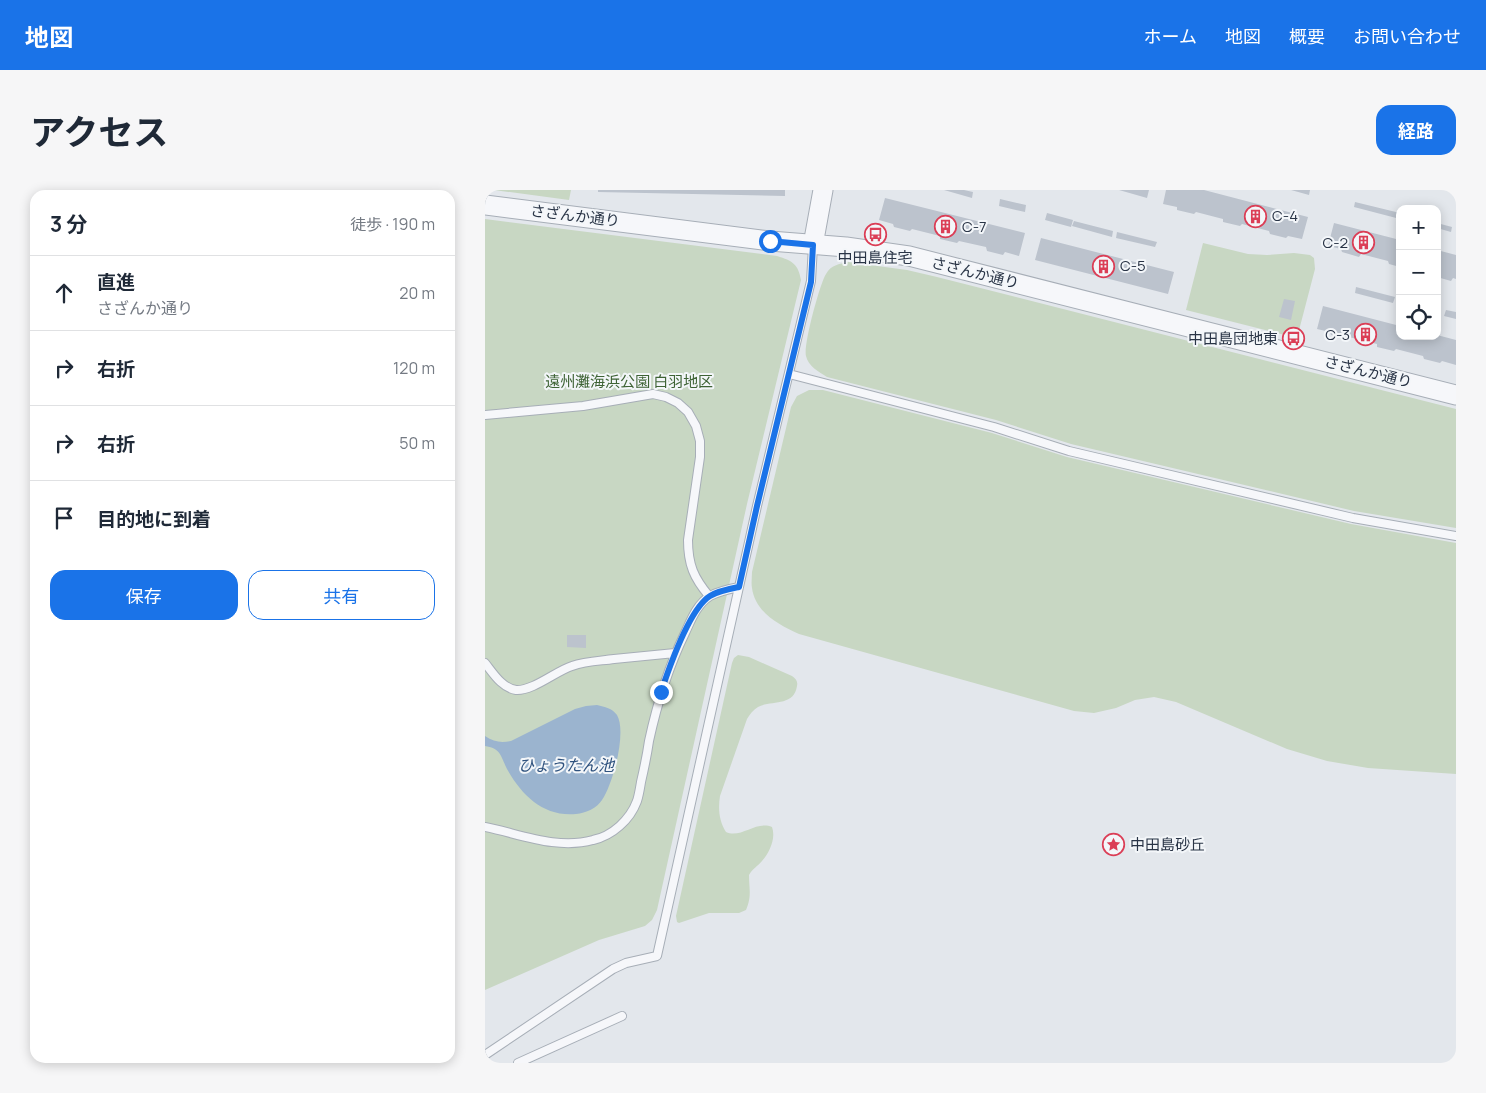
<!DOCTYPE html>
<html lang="ja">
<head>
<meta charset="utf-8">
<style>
  body { margin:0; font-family:Manrope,"Noto Sans JP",sans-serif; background:#f6f6f7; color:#1f2937 }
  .controls { position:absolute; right:15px; top:15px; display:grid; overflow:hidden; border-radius:10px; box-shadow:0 2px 12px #0003 }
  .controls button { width:45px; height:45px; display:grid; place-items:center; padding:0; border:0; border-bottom:1px solid #e0e1e3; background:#fff; color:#1f2937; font:25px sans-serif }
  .stop { position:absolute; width:15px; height:15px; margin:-11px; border:4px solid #1a73e8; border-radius:50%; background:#fff }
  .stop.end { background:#1a73e8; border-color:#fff; box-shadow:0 1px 5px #0008 }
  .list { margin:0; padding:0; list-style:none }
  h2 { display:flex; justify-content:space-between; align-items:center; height:65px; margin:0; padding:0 20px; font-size:21px }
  h2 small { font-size:16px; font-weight:400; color:#747a83 }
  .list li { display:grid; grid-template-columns:32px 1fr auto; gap:15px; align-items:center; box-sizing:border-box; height:75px; padding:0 20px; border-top:1px solid #e0e1e3 }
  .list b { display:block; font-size:19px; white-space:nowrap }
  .list p { margin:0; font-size:16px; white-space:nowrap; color:#747a83 }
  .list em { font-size:16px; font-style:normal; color:#747a83 }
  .actions { display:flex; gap:10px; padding:15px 20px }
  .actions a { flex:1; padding:11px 0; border:1px solid #1a73e8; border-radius:15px; text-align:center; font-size:18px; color:#1a73e8 }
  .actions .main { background:#1a73e8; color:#fff }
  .icon { flex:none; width:28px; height:28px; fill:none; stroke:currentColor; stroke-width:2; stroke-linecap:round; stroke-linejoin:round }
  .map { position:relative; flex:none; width:971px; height:873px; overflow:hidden; border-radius:15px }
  header { display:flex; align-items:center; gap:30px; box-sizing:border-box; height:70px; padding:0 25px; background:#1a73e8; color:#fff }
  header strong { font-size:24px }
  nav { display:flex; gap:28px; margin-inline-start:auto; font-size:18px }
  .intro { display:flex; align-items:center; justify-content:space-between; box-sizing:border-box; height:120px; padding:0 30px }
  h1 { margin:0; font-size:35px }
  .button { padding:12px 22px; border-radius:15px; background:#1a73e8; color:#fff; font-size:18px; font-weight:700 }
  main { display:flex; gap:30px; padding:0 30px }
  aside { flex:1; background:#fff; border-radius:15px; box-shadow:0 2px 12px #0003 }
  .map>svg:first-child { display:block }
  .green { fill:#c8d7c3 }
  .water { fill:#9bb4cf }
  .building { fill:#bcc3cd }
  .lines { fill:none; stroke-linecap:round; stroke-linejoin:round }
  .service-casing { stroke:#a7aeb7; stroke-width:10 }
  .tertiary-casing { stroke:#a7aeb7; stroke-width:21 }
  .service { stroke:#f6f7fa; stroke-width:8 }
  .tertiary { stroke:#f6f7fa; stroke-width:19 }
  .route { stroke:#1a73e8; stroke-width:6 }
  .labels { text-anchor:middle; stroke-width:4; stroke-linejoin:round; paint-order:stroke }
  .street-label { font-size:15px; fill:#293446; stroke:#f3f6f9 }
  .poi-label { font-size:15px; fill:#293446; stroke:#f3f6f9; text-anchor:start }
  .park-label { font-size:15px; fill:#3e6335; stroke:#f3f6f9 }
  .water-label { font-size:16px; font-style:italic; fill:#2f527e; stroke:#f3f6f9 }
</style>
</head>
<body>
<header>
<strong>地図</strong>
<nav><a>ホーム</a><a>地図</a><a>概要</a><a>お問い合わせ</a></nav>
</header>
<div class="intro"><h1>アクセス</h1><a class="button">経路</a></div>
<main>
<aside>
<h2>3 分<small>徒歩 · 190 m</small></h2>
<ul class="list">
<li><svg class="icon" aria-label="ahead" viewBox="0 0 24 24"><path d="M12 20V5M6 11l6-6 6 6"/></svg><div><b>直進</b><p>さざんか通り</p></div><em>20 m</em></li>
<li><svg class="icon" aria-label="right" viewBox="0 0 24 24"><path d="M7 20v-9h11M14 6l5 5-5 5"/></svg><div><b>右折</b></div><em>120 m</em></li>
<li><svg class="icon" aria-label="right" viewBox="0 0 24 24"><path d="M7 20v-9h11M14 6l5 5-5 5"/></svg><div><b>右折</b></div><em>50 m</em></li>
<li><svg class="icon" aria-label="arrive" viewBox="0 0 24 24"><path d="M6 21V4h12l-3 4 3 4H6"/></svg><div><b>目的地に到着</b></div></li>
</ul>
<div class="actions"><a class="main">保存</a><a>共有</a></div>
</aside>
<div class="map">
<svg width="971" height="873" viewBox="0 0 971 873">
  <rect width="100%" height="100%" fill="#e3e7ec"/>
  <path class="green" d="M9 0H86L84 10Z
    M0 29 292 66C308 71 313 74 316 90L262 314 172 720 167 730 160 736 114 750 0 800Z
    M718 53 763 64 782 65 809 63 825 65 829 68 830 79 812 148 701 120Z
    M363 72 422 80 452 87 971 219V338L869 321 586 254 511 230 342 187C334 182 323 176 321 166 318 156 335 93 341 84 346 75 354 74 363 72Z
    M324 200H338L507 243 582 267 866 334 971 353V584L883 578 842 571 802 559 691 512 669 507 650 510 631 518 609 523 589 521 314 444C294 435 270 422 267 398 266 393 267 387 267 382L306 217 312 206Z
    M253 465 264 467 307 486C311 489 313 491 312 496 309 517 286 510 273 517 268 520 265 524 262 529L235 606C233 619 234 631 241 642 256 649 271 630 287 637 291 648 285 662 277 671 273 676 267 679 264 685 264 699 267 706 261 720L254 723H224L194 733 192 732 191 726 247 473 249 468Z"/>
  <path class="water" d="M112 515C120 517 127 518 132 525 142 542 128 594 117 610 112 618 101 623 91 624 59 627 37 606 22 579 16 567 16 558 0 556V546C9 552 16 553 26 551L90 519 101 516Z"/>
  <path class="building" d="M113 0H300V6L113 2Z
    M459 0H479L488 2 487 8Z
    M634 0H664L662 8Z
    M681 0H719L823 27 817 49 803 46 801 48 785 44 784 41 757 34 755 36 738 32V29L711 22 709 24 692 20V17L678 14Z
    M806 0H825L824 5Z
    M400 8 540 43 534 66 520 62 518 65 502 61 501 57 474 51 472 53 455 49V46L427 39 425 41 409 37 408 34 394 30Z
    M515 9 541 15 540 22 514 16Z
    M870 12 915 23V29L869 17Z
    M562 23 588 30 586 37 560 30Z
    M589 31 628 41 627 47 587 36Z
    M849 33 915 50V77L904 74 903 71 876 64 874 67 857 62 856 59 843 56Z
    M952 33 967 37 966 42 952 38Z
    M632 42 672 52 670 57 631 48Z
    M556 48 689 82 683 104 550 70Z
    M952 60 971 65V89L968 88 966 91 952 87Z
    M871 97 910 107 908 113 870 103Z
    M799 109 810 111 806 130 794 127Z
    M838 116 915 136V146L952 145 971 150V175L957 171 955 173 939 169 938 166 911 159 909 161 892 157V154L864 147 862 149 846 145 845 142 832 139Z
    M961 120 971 122V129L959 126Z
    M82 445H101V458L82 457Z"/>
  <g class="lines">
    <defs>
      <path id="service" d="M304 184 509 237 584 261 868 328 971 346
        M0 225 98 216 168 204 181 207 193 213 203 222 211 236 215 251V267L203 350C203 375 209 388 224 406
        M0 473C8 483 17 498 31 500 48 501 71 481 87 476 101 471 115 471 129 469 149 467 170 465 190 463
        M0 637C35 644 72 660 108 650 127 646 145 630 152 611 154 605 155 598 156 592 159 579 162 565 164 551 172 514 183 478 200 443 206 430 212 414 225 406 234 401 244 399 254 397
        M0 865 128 779 141 773 172 766 272 316 326 91 328 56
        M33 873 137 826"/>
      <path id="tertiary" d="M0 15 285 51 361 57 424 66 971 205
        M328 55 338 0"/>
    </defs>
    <use href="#service" class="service-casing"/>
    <use href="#tertiary" class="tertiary-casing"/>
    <use href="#service" class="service"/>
    <use href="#tertiary" class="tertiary"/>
  </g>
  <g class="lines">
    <path class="route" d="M176 502C184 478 204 419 225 406 233 401 244 399 254 397L272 316 326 92 328 55 285 51"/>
  </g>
  <defs>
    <symbol id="building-ring" viewBox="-11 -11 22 22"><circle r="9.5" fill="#f3f6f9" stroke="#db3e56" stroke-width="1.5"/><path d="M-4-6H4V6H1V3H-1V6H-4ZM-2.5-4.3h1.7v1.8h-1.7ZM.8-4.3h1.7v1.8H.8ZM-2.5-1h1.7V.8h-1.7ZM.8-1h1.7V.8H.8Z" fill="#db3e56"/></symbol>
    <symbol id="bus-ring" viewBox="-11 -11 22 22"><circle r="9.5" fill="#f3f6f9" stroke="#db3e56" stroke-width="1.5"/><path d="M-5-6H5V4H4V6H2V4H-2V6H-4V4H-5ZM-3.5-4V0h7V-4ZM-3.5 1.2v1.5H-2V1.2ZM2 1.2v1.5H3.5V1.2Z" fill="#db3e56"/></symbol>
    <symbol id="sight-ring" viewBox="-11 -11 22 22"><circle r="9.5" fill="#f3f6f9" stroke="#db3e56" stroke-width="1.5"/><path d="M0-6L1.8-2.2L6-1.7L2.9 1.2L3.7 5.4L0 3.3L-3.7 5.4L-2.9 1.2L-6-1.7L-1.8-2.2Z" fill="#db3e56"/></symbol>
  </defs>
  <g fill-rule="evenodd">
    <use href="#building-ring" x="758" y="14" width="25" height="25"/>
    <use href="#building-ring" x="448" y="24" width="25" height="25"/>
    <use href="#bus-ring" x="378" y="32" width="25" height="25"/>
    <use href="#building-ring" x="866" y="40" width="25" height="25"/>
    <use href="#building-ring" x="606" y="64" width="25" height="25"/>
    <use href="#building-ring" x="868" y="132" width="25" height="25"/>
    <use href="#bus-ring" x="796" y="136" width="25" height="25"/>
    <use href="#sight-ring" x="616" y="642" width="25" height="25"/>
  </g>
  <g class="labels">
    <g class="street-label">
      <text transform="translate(90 26) rotate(7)" y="5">さざんか通り</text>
      <text transform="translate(490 83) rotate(14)" y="5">さざんか通り</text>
      <text transform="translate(883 182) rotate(14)" y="5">さざんか通り</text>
    </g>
    <g class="poi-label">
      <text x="787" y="31">C-4</text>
      <text x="477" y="42">C-7</text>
      <text x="863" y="58" text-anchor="end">C-2</text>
      <text x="390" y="73" text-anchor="middle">中田島住宅</text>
      <text x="635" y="81">C-5</text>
      <text x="865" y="150" text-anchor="end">C-3</text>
      <text x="793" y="154" text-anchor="end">中田島団地東</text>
      <text x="645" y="660">中田島砂丘</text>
    </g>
    <g class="park-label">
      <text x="144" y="197">遠州灘海浜公園 白羽地区</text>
    </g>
    <g class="water-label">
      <text x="81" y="581">ひょうたん池</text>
    </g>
  </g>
</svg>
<div class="controls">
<button>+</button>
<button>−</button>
<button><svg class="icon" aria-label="locate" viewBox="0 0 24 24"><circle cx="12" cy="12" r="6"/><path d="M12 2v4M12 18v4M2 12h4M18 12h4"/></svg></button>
</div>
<div class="stop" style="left:285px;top:51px"></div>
<div class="stop end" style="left:176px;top:502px"></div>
</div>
</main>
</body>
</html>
